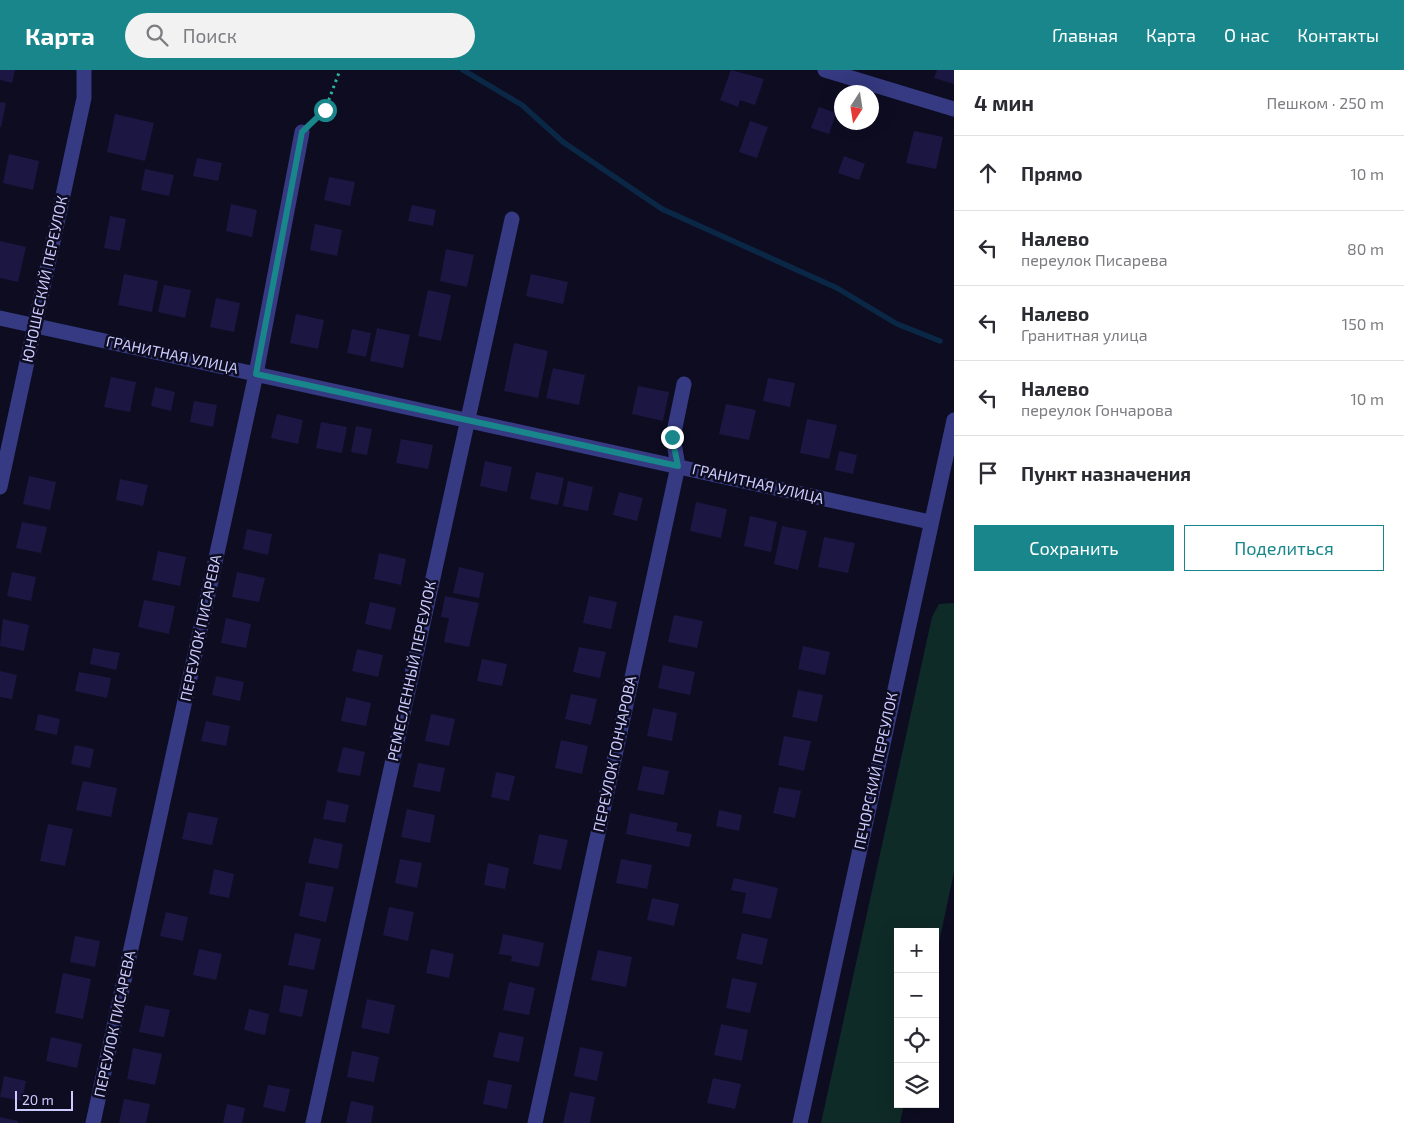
<!DOCTYPE html>
<html lang="ru">
<head>
<meta charset="utf-8">
<style>
  body { margin:0; font-family:"Exo 2",sans-serif; background:#f2f2f3; color:#2b2b33 }
  .controls { position:absolute; right:15px; bottom:15px; display:grid; overflow:hidden; border-radius:0px; box-shadow:0 5px 20px #0002 }
  .controls button { width:45px; height:45px; display:grid; place-items:center; padding:0; border:0; border-bottom:1px solid #e1e1e2; background:#fff; color:#2b2b33; font:25px sans-serif }
  .compass { position:absolute; left:834px; top:15px; width:45px; height:45px; border-radius:50%; background:#fff; box-shadow:0 5px 20px #0002; rotate:192deg }
  .scale { position:absolute; left:15px; bottom:12px; width:58px; box-sizing:border-box; padding-left:5px; border:2px solid #cccbff; border-top:0; font-size:14px; line-height:18px; white-space:nowrap; color:#cccbff; -webkit-text-stroke:4px #0d0c21; paint-order:stroke }
  .stop { position:absolute; width:15px; height:15px; margin:-11px; border:4px solid #18868a; border-radius:50%; background:#fff }
  .stop.end { background:#18868a; border-color:#fff; box-shadow:0 1px 5px #0008 }
  .list { margin:0; padding:0; list-style:none }
  h2 { display:flex; justify-content:space-between; align-items:center; height:65px; margin:0; padding:0 20px; font-size:21px }
  h2 small { font-size:16px; font-weight:400; color:#7c7c81 }
  .list li { display:grid; grid-template-columns:32px 1fr auto; gap:15px; align-items:center; box-sizing:border-box; height:75px; padding:0 20px; border-top:1px solid #e1e1e2 }
  .list b { display:block; font-size:19px; white-space:nowrap }
  .list p { margin:0; font-size:16px; white-space:nowrap; color:#7c7c81 }
  .list em { font-size:16px; font-style:normal; color:#7c7c81 }
  .actions { display:flex; gap:10px; padding:15px 20px }
  .actions a { flex:1; padding:11px 0; border:1px solid #18868a; border-radius:0px; text-align:center; font-size:18px; color:#18868a }
  .actions .main { background:#18868a; color:#fff }
  .icon { flex:none; width:28px; height:28px; fill:none; stroke:currentColor; stroke-width:2; stroke-linecap:round; stroke-linejoin:round }
  .map { position:relative; flex:none; width:954px; height:1053px; overflow:hidden }
  header { display:flex; align-items:center; gap:30px; box-sizing:border-box; height:70px; padding:0 25px; background:#18868a; color:#fff }
  header strong { font-size:24px }
  nav { display:flex; gap:28px; margin-inline-start:auto; font-size:18px }
  .search { width:350px; height:45px; background:#f2f2f3; display:flex; align-items:center; gap:12px; box-sizing:border-box; padding:0 18px; border-radius:28px; color:#7c7c81; font-size:19px }
  main { display:flex }
  aside { flex:1; background:#fff }
  .map>svg:first-child { display:block }
  .green { fill:#0f2b27 }
  .lines { fill:none; stroke-linecap:round; stroke-linejoin:round }
  .stream { stroke:#0a2846; stroke-width:5.5 }
  .building { fill:#1b1742 }
  .path { stroke:#28b69f; stroke-width:3; stroke-dasharray:2.5 4; stroke-linecap:butt }
  .minor { stroke:#353a82; stroke-width:15 }
  .route { stroke:#18868a; stroke-width:6 }
  .labels { text-anchor:middle; stroke-width:5; stroke-linejoin:round; paint-order:stroke }
  .street-label { font-size:15px; fill:#cccbff; stroke:#0d0c21 }
</style>
</head>
<body>
<header>
<strong>Карта</strong>
<div class="search"><svg class="icon" aria-label="search" viewBox="0 0 24 24"><circle cx="10" cy="10" r="6"/><path d="M15 15l6 6"/></svg>Поиск</div>
<nav><a>Главная</a><a>Карта</a><a>О нас</a><a>Контакты</a></nav>
</header>
<main>
<div class="map">
<svg width="954" height="1053" viewBox="0 0 954 1053">
  <rect width="100%" height="100%" fill="#0d0c21"/>
  <path class="green" d="M954 533V802L935 891V862H898V1034H904L900 1053H821L932 547 939 534Z"/>
  <g class="lines">
    <path class="stream" d="M463 0 522 35 563 72 662 139 837 218 897 254 940 271"/>
  </g>
  <path class="building" d="M0 0H15L12 13 0 10Z
    M731 0 764 9 755 35 740 30 738 37 720 30Z
    M937 0H954V14L934 8Z
    M0 32 6 33 1 57H0Z
    M819 37 836 43 829 64 811 58Z
    M115 44 154 53 145 91 107 82Z
    M750 51 768 57 757 88 739 82Z
    M914 61 943 67 936 99 906 93Z
    M9 84 39 91 33 120 3 113Z
    M844 86 865 94 859 110 838 103Z
    M197 88 222 93 218 111 193 106Z
    M145 99 174 105 169 126 141 120Z
    M329 107 355 112 350 136 324 130Z
    M231 134 257 140 252 167 226 161Z
    M412 135 436 140 433 156 408 151Z
    M110 146 126 149 120 181 104 178Z
    M315 154 342 160 337 186 310 180Z
    M0 171 26 177 18 212 0 208Z
    M446 179 474 185 467 217 440 211Z
    M124 204 158 211 152 242 118 235Z
    M531 204 568 212 563 234 526 226Z
    M164 215 191 220 185 248 158 242Z
    M428 220 451 225 441 271 418 266Z
    M216 228 240 233 234 262 210 257Z
    M296 244 324 250 318 279 290 273Z
    M377 258 410 265 403 298 370 291Z
    M352 259 371 263 366 287 347 283Z
    M514 273 548 281 538 328 504 321Z
    M553 298 585 305 579 335 546 328Z
    M111 307 136 312 130 342 104 337Z
    M768 308 795 313 790 337 763 331Z
    M638 316 669 322 663 351 632 344Z
    M155 317 175 322 171 341 151 336Z
    M194 331 217 335 213 357 190 352Z
    M726 334 756 340 749 370 719 364Z
    M277 344 303 350 298 374 271 368Z
    M807 349 837 355 829 389 800 383Z
    M321 352 347 357 342 383 316 378Z
    M356 356 372 359 367 385 351 382Z
    M401 369 433 375 428 399 396 393Z
    M839 381 857 385 853 404 835 400Z
    M485 391 512 397 507 422 480 416Z
    M536 402 564 408 558 435 530 429Z
    M29 406 56 412 50 440 23 434Z
    M120 409 148 415 143 436 116 430Z
    M568 411 593 417 588 441 563 436Z
    M619 422 643 428 637 451 613 445Z
    M696 432 727 439 721 468 690 461Z
    M750 446 777 452 771 482 744 476Z
    M22 452 47 457 41 483 16 478Z
    M782 456 807 461 798 500 774 494Z
    M247 459 272 464 268 485 243 479Z
    M824 467 855 473 848 503 818 497Z
    M158 481 186 487 180 516 152 510Z
    M379 483 406 489 401 515 374 509Z
    M459 497 484 503 479 528 453 523Z
    M12 502 36 507 31 531 7 526Z
    M237 502 265 508 259 532 232 527Z
    M445 526 479 533 469 577 444 572 449 548 441 547Z
    M589 526 617 532 611 559 583 553Z
    M144 530 175 536 169 564 138 557Z
    M370 532 396 538 391 560 365 554Z
    M674 545 703 551 697 578 668 572Z
    M226 548 251 554 246 578 221 573Z
    M3 549 29 555 24 581 0 576Z
    M803 576 830 582 825 605 798 599Z
    M579 577 606 582 600 608 573 602Z
    M93 578 120 583 116 600 90 594Z
    M357 579 383 585 378 607 352 601Z
    M482 589 507 594 502 616 477 611Z
    M663 595 695 602 690 625 658 618Z
    M0 601 17 605 12 629 0 627Z
    M79 602 111 608 107 628 75 621Z
    M216 606 244 612 240 631 212 625Z
    M798 620 823 625 817 652 792 647Z
    M571 624 597 629 591 655 565 649Z
    M346 627 371 633 366 656 341 651Z
    M653 638 677 643 672 671 647 666Z
    M38 644 60 649 57 665 35 660Z
    M431 644 455 649 449 676 425 671Z
    M206 651 230 656 226 676 201 671Z
    M784 666 811 671 804 701 778 695Z
    M561 670 588 676 582 704 555 698Z
    M75 675 94 679 90 698 71 694Z
    M343 677 365 682 360 706 337 702Z
    M418 693 445 698 440 722 413 717Z
    M643 696 669 701 664 725 637 720Z
    M496 702 515 706 509 731 491 727Z
    M83 711 117 718 111 747 76 740Z
    M779 717 801 721 795 748 773 743Z
    M327 730 349 735 345 753 323 749Z
    M407 739 435 745 430 773 401 767Z
    M719 740 742 745 739 761 716 756Z
    M188 742 218 748 212 775 182 769Z
    M630 743 678 753 676 761 692 764 689 777 626 764Z
    M48 754 73 759 65 796 40 791Z
    M539 764 568 770 561 800 533 794Z
    M314 768 343 774 338 799 308 793Z
    M400 789 422 793 417 818 395 813Z
    M621 789 652 795 647 819 616 813Z
    M488 793 509 798 505 819 484 815Z
    M214 799 234 804 229 828 209 824Z
    M734 808 778 818 771 849 742 843 746 823 731 820Z
    M306 812 334 817 326 852 299 846Z
    M652 828 679 834 674 856 647 850Z
    M389 837 414 842 408 871 383 865Z
    M166 842 188 847 183 871 160 866Z
    M295 863 321 869 314 900 288 895Z
    M742 863 768 869 762 895 736 889Z
    M503 864 544 873 539 897 511 891 512 886 499 884Z
    M75 866 100 871 95 897 70 892Z
    M199 879 222 884 216 910 193 905Z
    M431 879 454 884 449 908 426 903Z
    M598 880 632 887 626 917 591 910Z
    M63 903 91 909 83 949 55 943Z
    M732 908 757 913 750 943 726 938Z
    M509 912 535 918 529 945 503 940Z
    M284 915 308 920 302 947 279 942Z
    M367 929 395 935 389 964 361 958Z
    M145 935 170 940 164 967 139 962Z
    M249 939 269 944 265 965 244 960Z
    M721 954 748 960 742 991 714 985Z
    M499 962 524 967 519 992 493 987Z
    M51 967 82 974 77 998 46 991Z
    M580 977 603 982 597 1011 574 1006Z
    M133 978 162 984 155 1015 127 1009Z
    M352 981 379 987 374 1012 347 1007Z
    M4 1006 26 1011 22 1031 0 1027Z
    M713 1008 741 1014 735 1039 707 1033Z
    M488 1010 512 1015 507 1039 483 1034Z
    M268 1015 290 1019 285 1042 263 1037Z
    M570 1022 595 1027 590 1053H563Z
    M124 1029 150 1034 146 1053H119Z
    M351 1031 374 1036 371 1053H346Z
    M227 1034 245 1038 242 1053H223Z
    M0 1047 18 1051V1053H0Z"/>
  <g class="lines">
    <path class="path" d="M314 51 325 40 340 0"/>
    <path class="minor" d="M825 0 954 39
      M0 248 930 452
      M0 417 84 28V0
      M93 1053 256 304 302 62
      M313 1053 512 149
      M535 1053 678 396 673 367 684 314
      M800 1053 954 350"/>
  </g>
  <g class="lines">
    <path class="route" d="M325 40 302 62 256 304 678 396 672 367"/>
  </g>
  <g class="labels">
    <g class="street-label">
      <text transform="translate(45 209) rotate(-78)" y="5">ЮНОШЕСКИЙ ПЕРЕУЛОК</text>
      <text transform="translate(172 285) rotate(12)" y="5">ГРАНИТНАЯ УЛИЦА</text>
      <text transform="translate(758 414) rotate(13)" y="5">ГРАНИТНАЯ УЛИЦА</text>
      <text transform="translate(201 558) rotate(-78)" y="5">ПЕРЕУЛОК ПИСАРЕВА</text>
      <text transform="translate(412 601) rotate(-78)" y="5">РЕМЕСЛЕННЫЙ ПЕРЕУЛОК</text>
      <text transform="translate(615 684) rotate(-78)" y="5">ПЕРЕУЛОК ГОНЧАРОВА</text>
      <text transform="translate(876 701) rotate(-78)" y="5">ПЕЧОРСКИЙ ПЕРЕУЛОК</text>
      <text transform="translate(115 954) rotate(-78)" y="5">ПЕРЕУЛОК ПИСАРЕВА</text>
    </g>
  </g>
</svg>
<div class="controls">
<button>+</button>
<button>−</button>
<button><svg class="icon" aria-label="locate" viewBox="0 0 24 24"><circle cx="12" cy="12" r="6"/><path d="M12 2v4M12 18v4M2 12h4M18 12h4"/></svg></button>
<button><svg class="icon" aria-label="layers" viewBox="0 0 24 24"><path d="M12 4l9 5-9 5-9-5zM3 14l9 5 9-5"/></svg></button>
</div>
<svg class="compass" viewBox="-18 -18 36 36"><path d="M0-13l5 13h-10z" fill="#e53935"/><path d="M0 13l5-13h-10z" fill="#7c7c81"/></svg>
<div class="scale">20 m</div>
<div class="stop" style="left:325px;top:40px"></div>
<div class="stop end" style="left:672px;top:367px"></div>
</div>
<aside>
<h2>4 мин<small>Пешком · 250 m</small></h2>
<ul class="list">
<li><svg class="icon" aria-label="ahead" viewBox="0 0 24 24"><path d="M12 20V5M6 11l6-6 6 6"/></svg><div><b>Прямо</b></div><em>10 m</em></li>
<li><svg class="icon" aria-label="left" viewBox="0 0 24 24"><path d="M17 20v-9H6M10 6l-5 5 5 5"/></svg><div><b>Налево</b><p>переулок Писарева</p></div><em>80 m</em></li>
<li><svg class="icon" aria-label="left" viewBox="0 0 24 24"><path d="M17 20v-9H6M10 6l-5 5 5 5"/></svg><div><b>Налево</b><p>Гранитная улица</p></div><em>150 m</em></li>
<li><svg class="icon" aria-label="left" viewBox="0 0 24 24"><path d="M17 20v-9H6M10 6l-5 5 5 5"/></svg><div><b>Налево</b><p>переулок Гончарова</p></div><em>10 m</em></li>
<li><svg class="icon" aria-label="arrive" viewBox="0 0 24 24"><path d="M6 21V4h12l-3 4 3 4H6"/></svg><div><b>Пункт назначения</b></div></li>
</ul>
<div class="actions"><a class="main">Сохранить</a><a>Поделиться</a></div>
</aside>
</main>
</body>
</html>
